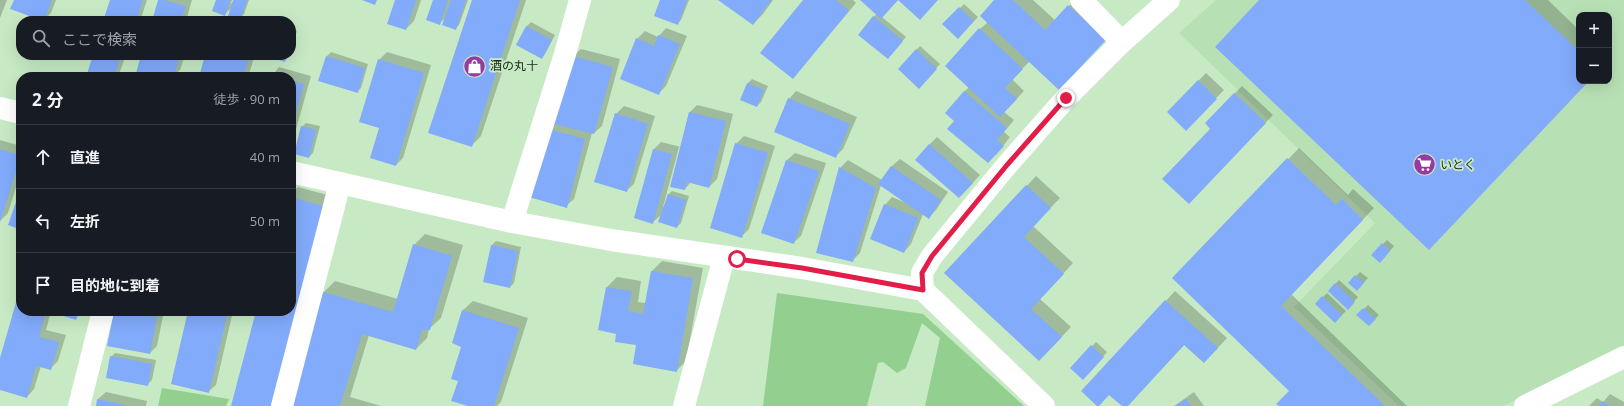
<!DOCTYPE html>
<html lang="ja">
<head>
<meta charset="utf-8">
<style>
  body { margin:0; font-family:"Open Sans","Noto Sans JP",sans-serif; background:#20242c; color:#f1f3f6 }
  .controls { position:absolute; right:12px; top:12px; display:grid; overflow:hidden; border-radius:8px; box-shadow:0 4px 16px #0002 }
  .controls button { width:36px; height:36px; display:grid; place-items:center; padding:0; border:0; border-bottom:1px solid #363941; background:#171b24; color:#f1f3f6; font:20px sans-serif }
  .stop { position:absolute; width:12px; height:12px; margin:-9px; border:3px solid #e11d48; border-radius:50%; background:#fff }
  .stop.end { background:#e11d48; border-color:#fff; box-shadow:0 1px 4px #0008 }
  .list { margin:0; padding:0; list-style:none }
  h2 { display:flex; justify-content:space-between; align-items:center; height:52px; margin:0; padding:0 16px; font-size:17px }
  h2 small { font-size:13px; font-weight:400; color:#9ea1a6 }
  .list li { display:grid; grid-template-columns:26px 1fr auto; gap:12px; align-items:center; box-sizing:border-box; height:64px; padding:0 16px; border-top:1px solid #363941 }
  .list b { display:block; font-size:15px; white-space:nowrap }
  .list em { font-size:13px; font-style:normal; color:#9ea1a6 }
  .icon { flex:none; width:22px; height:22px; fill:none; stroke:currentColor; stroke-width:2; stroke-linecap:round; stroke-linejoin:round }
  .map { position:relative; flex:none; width:1624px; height:406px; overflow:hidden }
  .search { position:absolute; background:#171b24; box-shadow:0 4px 16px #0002; left:16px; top:16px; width:280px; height:44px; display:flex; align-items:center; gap:10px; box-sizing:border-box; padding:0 14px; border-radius:16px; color:#9ea1a6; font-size:15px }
  .panel { position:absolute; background:#171b24; box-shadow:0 4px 16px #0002; left:16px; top:72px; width:280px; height:244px; border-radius:16px }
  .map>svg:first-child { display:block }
  .built { fill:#b8e0b5; fill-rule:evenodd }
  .green { fill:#93cf8f }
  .shadow { fill:#0003 }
  .building { fill:#82abfb }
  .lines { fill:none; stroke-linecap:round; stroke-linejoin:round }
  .minor { stroke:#fff; stroke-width:22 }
  .route { stroke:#e11d48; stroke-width:5 }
  .labels { text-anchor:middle; stroke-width:3.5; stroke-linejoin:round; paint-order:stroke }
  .poi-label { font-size:12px; fill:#202d1f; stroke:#c7eac4; text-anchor:start }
</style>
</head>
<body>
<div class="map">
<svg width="1624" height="406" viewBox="0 0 1624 406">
  <rect width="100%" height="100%" fill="#c7eac4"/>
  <path class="built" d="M1216 0H1624V347L1503 406H1399L1294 307 1375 223 1179 33ZM1579 15H1609V81H1579Z"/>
  <path class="green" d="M777 293 923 314 1024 406H925L940 338 922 323 906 368 897 373 883 362 878 363 867 406H763Z
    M162 388 229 399 226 406H158Z"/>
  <path class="shadow" d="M0 0H7L0 18Z
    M15 0H56L51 13 43 21 12 9Z
    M111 0H147L140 21H104Z
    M159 0H192L186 21H153Z
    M217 0H232L231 3 233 4 234 0H249L244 14 240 18 231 8 225 14Z
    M396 0H421L414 21 406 29Z
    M434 0H468L459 25 455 29 446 17 439 24Z
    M473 0H526L481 136 471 146Z
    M661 0H689L681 20 677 24Z
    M720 0H773L763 14 753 24Z
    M804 0H853L856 3 792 78Z
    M861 0H898L882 17 906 37 888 58 873 17 877 14Z
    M996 0H1033L1055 20 1075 0 1115 29 1030 61 1012 79 1024 91 1004 112 1014 120 1004 132 1010 137 996 155 956 121 964 92 969 87 980 29 988 22Z
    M1261 0H1548L1579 30V81H1588L1440 237Z
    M964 4 978 17 958 38 944 24Z
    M531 22 555 35 545 54 541 58 517 45 527 26Z
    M666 28 687 36 666 86 658 94 637 39 645 31 658 37Z
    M291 29 297 31 291 50Z
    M920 46 940 64 923 83 899 69Z
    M581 49 620 59 602 126 594 133H592L574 199 566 206 530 197 573 56Z
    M331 52 368 64 361 88 357 92 327 56Z
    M387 52 431 65 403 158 396 165 380 128 379 60Z
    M94 55H126L118 77H87Z
    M143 55H185L180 70 173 77H136Z
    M206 55H255L248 77H200Z
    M274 55H289L285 61Z
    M279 67 311 76 291 147V77H271Z
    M1206 73 1224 90 1186 129 1168 112Z
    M752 79 768 86 761 102 757 106 741 99 748 83Z
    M1242 86 1273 115 1196 195 1212 129 1206 123Z
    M796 91 857 117 843 149 835 157 789 99Z
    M697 105 733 114 717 179 709 187 691 182 685 189 681 147H679L663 207 664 208 668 195 672 191 689 196 681 223 677 227 663 213 653 222 654 149 661 142 681 147 689 113Z
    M624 106 655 116 634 184 626 191 616 114Z
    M306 123 320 126 313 153 309 157 302 127Z
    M744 136 775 146 749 229 742 236 736 144Z
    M937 137 980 175 967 189 929 145Z
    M0 140 21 146V171L8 213 0 221Z
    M1299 148 1348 195 1353 189 1374 208 1291 294 1407 406H1280L1291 391 1173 278Z
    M795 153 826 163 801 236 793 243 762 233 787 160Z
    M900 159 948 192 936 210 928 218 923 214 911 244 904 252 885 205 892 197 904 202 881 185 860 253 852 261 840 168 848 160 882 180 892 166Z
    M1036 176 1060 198 1033 226 1073 263 1040 299 1071 327 1049 350 946 273Z
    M298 187 335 197 279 406H232L257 311H291V194Z
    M21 198V229L17 202Z
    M425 234 463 245 441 318 429 329 427 338 416 349 369 335 350 397 381 406H290L324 292 335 281 398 299 414 245Z
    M1387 240 1394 246 1384 258 1372 255Z
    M496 241 521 247 514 283 510 287 492 245Z
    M662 261 703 268 686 361 676 371 617 333 599 329 607 287 617 277 641 281 638 302 646 303 652 271Z
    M1360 272 1368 278 1361 286 1350 283Z
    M1339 280 1358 297 1348 308 1329 291Z
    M1175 291 1227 338 1214 352 1185 344 1127 406H1123L1110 394 1083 391Z
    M1327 293 1346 311 1335 322 1316 304Z
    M21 296V311H51L46 330 66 335 58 361 50 369 41 366 34 389 27 397 0 389V362L18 300Z
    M473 301 528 318 501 402 497 406H471L459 381 463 346V310Z
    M1368 305 1379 315 1369 325 1358 315Z
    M56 311H81L76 319Z
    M115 311H164L157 346 150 353Z
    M189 311H233L216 385 208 392Z
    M1096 342 1107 352 1087 375 1072 368Z
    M115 353 156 360 152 380 148 384 111 357Z
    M106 392 147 401 146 406H97L98 399Z
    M1194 392 1204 406H1174Z
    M1610 394 1624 402V406H1589L1597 398 1603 402Z"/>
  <path class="building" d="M14 0H52L44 21 10 9Z
    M110 0H143L136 21H103Z
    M158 0H164L186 6 181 21H152Z
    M216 0H230L225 16 212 11Z
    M233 0H247L240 20 228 16Z
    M362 0H377L375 5Z
    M395 0H416L406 30 387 24Z
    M433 0H448L440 25 426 20Z
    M451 0H466L456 30 442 25Z
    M472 0H520L472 147 428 133Z
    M660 0H687L678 25 654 16Z
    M718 0H771L753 25Z
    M803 0H836L849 11 793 79 760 53Z
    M860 0H938L920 20 898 0 881 19Z
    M994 0H1013L1045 30 1068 5 1106 40 1059 90 980 16Z
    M1259 0H1525L1579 51V81H1589L1429 250 1215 47Z
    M959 7 974 21 958 39 942 24Z
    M873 16 903 41 888 59 858 35Z
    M526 26 552 40 542 59 516 45Z
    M979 28 1023 69 1005 88 1017 99 1000 117 945 66Z
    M658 35 680 44 659 95 620 79 636 38 654 46Z
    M916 49 937 69 919 89 898 69Z
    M93 55 121 56 114 77H86Z
    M141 55H180L174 77H135Z
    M205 55H250L243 77H199Z
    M273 55H287L285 62 272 58Z
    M326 56 365 68 358 93 318 81Z
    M573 56 613 67 594 134 554 124Z
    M378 59 424 73 396 166 370 158 379 128 359 122Z
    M291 80 304 84 291 131Z
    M1198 80 1217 99 1186 131 1167 112Z
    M747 83 764 90 757 107 740 100Z
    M964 91 1007 128 997 140 1004 146 988 163 947 129 954 121 945 113Z
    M1234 93 1266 123 1189 204 1162 179 1210 129 1205 123Z
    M788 98 850 124 836 158 774 132Z
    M689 112 726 121 709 188 687 182 685 190 670 187Z
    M615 113 648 124 627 192 594 182Z
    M301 126 316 130 309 158 294 154Z
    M548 129 585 139 567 208 529 197Z
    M735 143 768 153 742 238 710 228Z
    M929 144 973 183 959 198 915 160Z
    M0 149 21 156 0 222Z
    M653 149 672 154 653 224 634 218Z
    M1287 158 1336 205 1342 199 1363 220 1281 306 1385 406H1279L1276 404 1289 391 1172 278Z
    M786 160 819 171 794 244 761 233Z
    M891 166 941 200 929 219 878 184Z
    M839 167 876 188 853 262 816 253Z
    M1026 185 1051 208 1024 237 1064 274 1031 309 1062 337 1039 361 944 273Z
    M668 194 686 200 677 228 658 222Z
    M291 197 326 207 272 406H231L256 311H291Z
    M16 202 21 203V230L8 225Z
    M884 204 918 218 904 253 870 239Z
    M1382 243 1390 251 1380 263 1371 255Z
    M413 244 452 256 430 330H422L416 350 362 334 340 406H289L323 292 393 312Z
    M491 245 518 251 510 288 483 282Z
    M651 271 693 278 677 372 633 364 636 345 615 342 616 334 598 330 606 287 632 291 628 311 643 314Z
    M1355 275 1364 283 1357 291 1348 283Z
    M1335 283 1355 302 1348 310 1328 291Z
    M1322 296 1342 315 1335 323 1315 304Z
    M17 299 21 300V311H46L39 337 59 342 51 370 36 366 27 398 0 390V358Z
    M1165 300 1218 348 1204 363 1184 345 1128 406H1122L1109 395 1099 406H1097L1081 391Z
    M1363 308 1376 319 1369 326 1356 315Z
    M462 310 519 328 494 406H468L451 401 458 381 451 379 461 347 452 343Z
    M55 311H79L76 320 54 313Z
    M114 311H158L150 354 107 346Z
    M188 311H228L209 393 171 384Z
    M1091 345 1104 357 1083 380 1070 368Z
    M110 356 152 364 148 386 106 378Z
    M97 399 125 405V406H96Z
    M1186 399 1191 406H1175Z
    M1602 401 1610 406H1600Z"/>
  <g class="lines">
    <path class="minor" d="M1081 0 1122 42
      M0 108 21 113
      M291 172 512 222 611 240 802 268 923 290 1044 406
      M512 222 565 54 580 0
      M923 290 922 273 932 256 1007 165 1066 98 1122 42 1169 0
      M79 406 103 311
      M282 406 340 183
      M684 406 724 257
      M1525 406 1624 357"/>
  </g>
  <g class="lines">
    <path class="route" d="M737 259 802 268 923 290 922 273 932 256 1007 165 1066 98"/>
  </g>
  <defs>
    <symbol id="shop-disc" viewBox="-11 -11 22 22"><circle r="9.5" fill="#973aa3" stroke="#c7eac4"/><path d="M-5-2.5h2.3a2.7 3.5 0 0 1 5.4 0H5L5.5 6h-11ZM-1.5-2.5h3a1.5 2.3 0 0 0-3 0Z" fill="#fff"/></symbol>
    <symbol id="supermarket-disc" viewBox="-11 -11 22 22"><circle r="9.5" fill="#973aa3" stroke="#c7eac4"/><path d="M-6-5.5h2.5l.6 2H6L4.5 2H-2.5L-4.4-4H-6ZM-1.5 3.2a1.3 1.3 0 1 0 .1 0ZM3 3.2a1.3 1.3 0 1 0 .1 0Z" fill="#fff"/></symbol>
  </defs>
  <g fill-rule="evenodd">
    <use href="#shop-disc" x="462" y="54" width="25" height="25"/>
    <use href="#supermarket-disc" x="1412" y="152" width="25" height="25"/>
  </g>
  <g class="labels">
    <g class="poi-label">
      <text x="490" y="70">酒の丸十</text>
      <text x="1440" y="169">いとく</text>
    </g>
  </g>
</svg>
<div class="controls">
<button>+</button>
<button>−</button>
</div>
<div class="stop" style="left:737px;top:259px"></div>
<div class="stop end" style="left:1066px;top:98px"></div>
<div class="search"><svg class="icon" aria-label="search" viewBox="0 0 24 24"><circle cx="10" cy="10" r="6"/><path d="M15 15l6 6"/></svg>ここで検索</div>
<section class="panel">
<h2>2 分<small>徒歩 · 90 m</small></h2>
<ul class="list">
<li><svg class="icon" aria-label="ahead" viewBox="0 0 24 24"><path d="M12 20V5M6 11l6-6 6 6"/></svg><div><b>直進</b></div><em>40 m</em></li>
<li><svg class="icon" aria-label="left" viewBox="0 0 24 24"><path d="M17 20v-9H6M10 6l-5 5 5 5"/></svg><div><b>左折</b></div><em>50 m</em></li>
<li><svg class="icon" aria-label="arrive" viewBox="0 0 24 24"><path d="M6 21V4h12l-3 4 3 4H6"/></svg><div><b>目的地に到着</b></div></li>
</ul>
</section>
</div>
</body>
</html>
